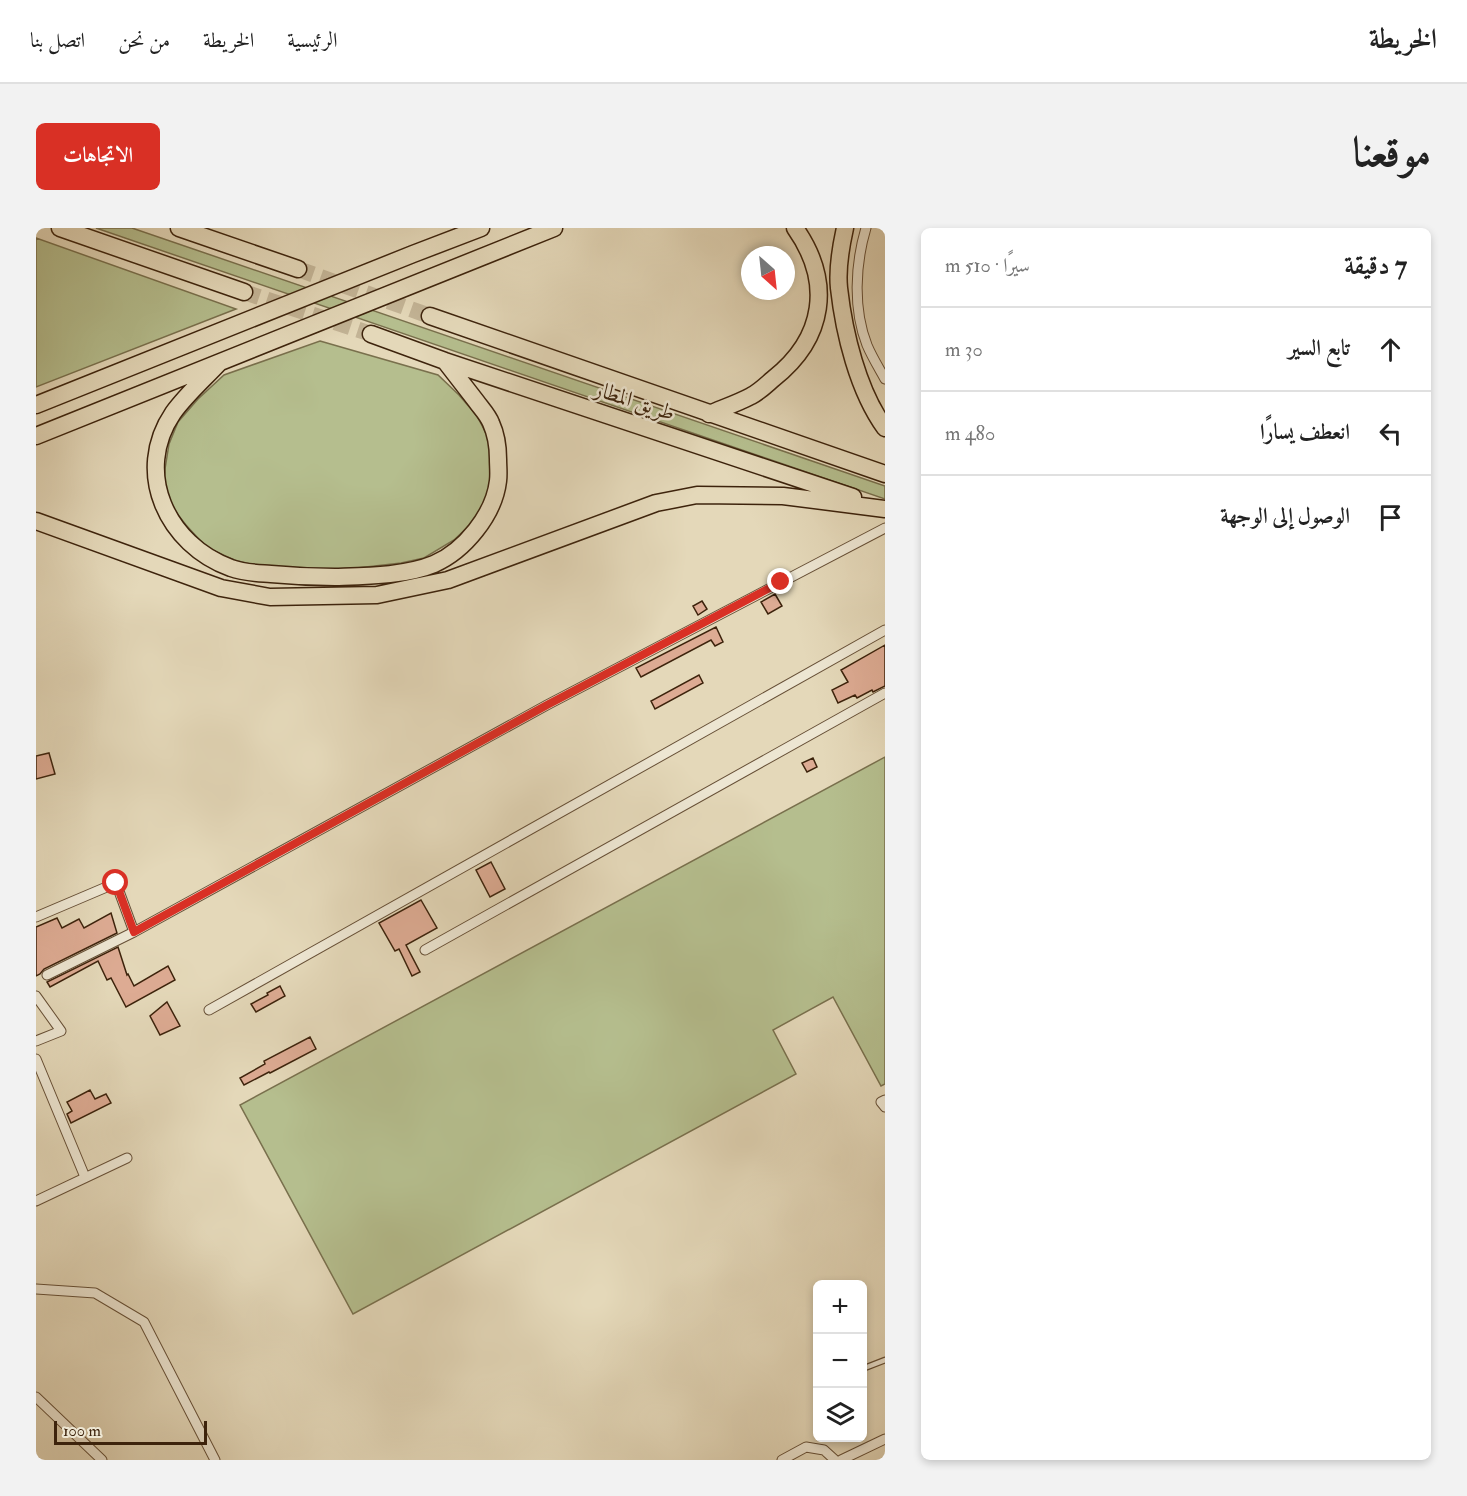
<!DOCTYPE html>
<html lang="ar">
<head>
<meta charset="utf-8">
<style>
  body { margin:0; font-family:"IM FELL Double Pica",Amiri,serif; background:#f2f2f2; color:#222; direction:rtl }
  .controls { position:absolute; right:18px; bottom:18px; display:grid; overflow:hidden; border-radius:9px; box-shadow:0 3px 9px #0003 }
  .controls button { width:54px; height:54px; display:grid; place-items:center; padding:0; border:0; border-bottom:2px solid #e0e0e0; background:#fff; color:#222; font:30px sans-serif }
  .compass { position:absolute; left:705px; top:18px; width:54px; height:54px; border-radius:50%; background:#fff; box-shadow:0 3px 9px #0003; rotate:153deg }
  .scale { position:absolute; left:18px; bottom:15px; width:153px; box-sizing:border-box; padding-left:6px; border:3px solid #3d230c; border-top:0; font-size:16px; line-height:21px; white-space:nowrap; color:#3d230c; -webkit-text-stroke:4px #ede6d2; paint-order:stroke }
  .stop { position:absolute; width:18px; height:18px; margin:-14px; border:4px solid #d93025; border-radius:50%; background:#fff }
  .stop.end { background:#d93025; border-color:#fff; box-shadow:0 2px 6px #0008 }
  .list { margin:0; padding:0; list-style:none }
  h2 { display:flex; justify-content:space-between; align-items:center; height:78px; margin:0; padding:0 24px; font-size:26px }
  h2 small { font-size:20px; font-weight:400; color:#767676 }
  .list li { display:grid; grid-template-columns:39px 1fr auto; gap:18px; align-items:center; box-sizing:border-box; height:84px; padding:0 24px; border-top:2px solid #e0e0e0 }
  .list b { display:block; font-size:22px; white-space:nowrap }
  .list em { font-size:20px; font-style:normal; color:#767676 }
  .icon { flex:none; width:33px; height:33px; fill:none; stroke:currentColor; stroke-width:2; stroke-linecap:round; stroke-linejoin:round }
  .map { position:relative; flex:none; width:849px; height:1232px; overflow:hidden; direction:ltr; border-radius:9px }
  header { display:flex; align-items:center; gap:36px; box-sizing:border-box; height:84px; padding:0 30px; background:#fff; border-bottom:2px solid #e0e0e0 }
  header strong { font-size:28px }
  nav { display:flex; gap:33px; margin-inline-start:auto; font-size:21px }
  .intro { display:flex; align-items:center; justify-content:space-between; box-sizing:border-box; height:144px; padding:0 36px }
  h1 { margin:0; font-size:42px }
  .button { padding:15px 27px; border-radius:9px; background:#d93025; color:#fff; font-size:21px; font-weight:700 }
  main { display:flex; gap:36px; padding:0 36px }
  aside { flex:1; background:#fff; border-radius:9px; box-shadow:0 3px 9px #0003 }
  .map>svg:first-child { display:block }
  .green { fill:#b5be8e; stroke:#79704d; stroke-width:1.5 }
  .building { fill:#ddab93; stroke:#3d230c; stroke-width:1.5 }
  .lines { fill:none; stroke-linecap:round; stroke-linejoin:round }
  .highway-tunnel { stroke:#c3b496; stroke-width:16; stroke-dasharray:16 8; stroke-linecap:butt }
  .lane-casing { stroke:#675037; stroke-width:7 }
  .street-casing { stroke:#675037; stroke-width:11 }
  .highway-casing { stroke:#3d230c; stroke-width:19 }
  .lane { stroke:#ede6d2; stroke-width:4.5 }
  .street { stroke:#ede6d2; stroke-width:9 }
  .highway { stroke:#e4d8b9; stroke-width:16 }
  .route { stroke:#d93025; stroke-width:8 }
  .labels { text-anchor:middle; stroke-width:5; stroke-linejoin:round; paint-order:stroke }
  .street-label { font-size:22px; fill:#3d230c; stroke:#ede6d2 }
</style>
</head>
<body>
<header>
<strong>الخريطة</strong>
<nav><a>الرئيسية</a><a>الخريطة</a><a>من نحن</a><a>اتصل بنا</a></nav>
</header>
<div class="intro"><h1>موقعنا</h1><a class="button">الاتجاهات</a></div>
<main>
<aside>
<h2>7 دقيقة<small>سيرًا · 510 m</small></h2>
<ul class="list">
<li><svg class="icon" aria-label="ahead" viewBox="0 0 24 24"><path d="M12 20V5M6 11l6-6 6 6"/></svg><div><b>تابع السير</b></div><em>30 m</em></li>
<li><svg class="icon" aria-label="left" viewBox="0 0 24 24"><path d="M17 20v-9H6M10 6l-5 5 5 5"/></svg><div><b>انعطف يسارًا</b></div><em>480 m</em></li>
<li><svg class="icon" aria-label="arrive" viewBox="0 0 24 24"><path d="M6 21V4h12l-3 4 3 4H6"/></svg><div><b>الوصول إلى الوجهة</b></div></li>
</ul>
</aside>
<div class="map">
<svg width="849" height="1232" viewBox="0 0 849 1232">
  <rect width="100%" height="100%" fill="#e4d8b9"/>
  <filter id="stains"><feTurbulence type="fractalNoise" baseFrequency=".00333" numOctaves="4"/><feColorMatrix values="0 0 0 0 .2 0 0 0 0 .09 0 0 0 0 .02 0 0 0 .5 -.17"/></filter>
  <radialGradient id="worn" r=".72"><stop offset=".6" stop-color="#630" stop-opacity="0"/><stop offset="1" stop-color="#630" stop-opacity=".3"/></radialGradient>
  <path class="green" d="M60 0H96L849 258V271Z
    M0 10 200 81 0 159Z
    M284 113 402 147 423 167 441 188 452 209 457 230 456 250 449 272 438 293 418 312 388 330 365 335 321 340 274 342 236 341 198 332 170 319 150 297 135 278 128 254 129 241 133 216 142 194 162 171 188 147Z
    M849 529V856L845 858 797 769 737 802 760 846 317 1086 204 877Z"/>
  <path class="building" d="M739 366 746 378 732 386 725 374Z
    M666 373 671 381 662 387 657 378Z
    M680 399 687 414 679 418 675 412 605 449 600 440Z
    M849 417V458L837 464 836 462 821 470 819 467 802 475 796 462 812 454 805 442Z
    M663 447 667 455 619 481 615 473Z
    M13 525 19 546 0 551V528Z
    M777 530 781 539 771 544 766 535Z
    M455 634 469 661 454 669 440 642Z
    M385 672 401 700 370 717 384 744 376 748 363 721 359 723 343 695Z
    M75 685 81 705 8 741 4 746 0 748V699L21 690 26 700 43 691 48 700Z
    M82 719 91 747 92 746 98 758 132 738 139 752 90 779 75 750 71 752 62 733 14 759 11 754Z
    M244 758 249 768 220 784 215 776 232 767 231 765Z
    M131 774 144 798 124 807 114 788Z
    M274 809 280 821 234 845 233 844 208 857 204 850 229 836 228 833Z
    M54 862 59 871 70 866 75 875 35 895 31 886 36 883 31 874Z"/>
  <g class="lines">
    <path class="highway-tunnel" d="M262 41 394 88
      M208 64 335 106"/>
    <defs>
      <path id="lane" d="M826 1141 849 1132"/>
      <path id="street" d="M830 0C819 37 817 81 831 117 836 129 843 140 849 151
        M0 689 80 655 98 704 11 747
        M98 704 511 477 849 300
        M389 722 849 465
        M0 768 25 803 0 813
        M173 782 849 402
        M0 831 49 949
        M849 872 845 874 849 879
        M0 973 91 930
        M0 1061 59 1065 108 1094 179 1232
        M0 1169 66 1232
        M746 1232 770 1219 788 1222 799 1232
        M805 1232 849 1211"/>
      <path id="highway" d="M24 0 208 64
        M143 0 262 41
        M809 0C805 18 801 41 803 60 808 105 822 163 849 200
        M394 88 849 246
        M335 106 409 133 817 269
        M183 135C168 151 150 167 137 185 97 244 131 317 195 340 208 345 222 345 235 346 256 348 277 349 299 349 329 348 369 348 398 336 428 323 458 287 462 253 463 246 462 238 462 231 462 219 460 206 455 195 452 187 445 180 440 173 430 160 419 146 409 133
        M0 177 377 26 445 0
        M673 186C687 180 702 175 715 168 723 164 730 157 737 151 789 110 797 54 759 0
        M0 208 518 0
        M0 293 185 360 234 369 341 367 412 352 620 275 661 267 747 268 849 281"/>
    </defs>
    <use href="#lane" class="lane-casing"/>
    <use href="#street" class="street-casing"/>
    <use href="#highway" class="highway-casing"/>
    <use href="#lane" class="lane"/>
    <use href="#street" class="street"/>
    <use href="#highway" class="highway"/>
  </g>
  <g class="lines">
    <path class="route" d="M80 655 98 704 511 477 745 354"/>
  </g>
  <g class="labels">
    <g class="street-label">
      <text transform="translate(599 172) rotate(18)" y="8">طريق المطار</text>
    </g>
  </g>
  <rect width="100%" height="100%" filter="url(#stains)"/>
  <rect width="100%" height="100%" fill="url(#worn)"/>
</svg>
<div class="controls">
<button>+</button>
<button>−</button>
<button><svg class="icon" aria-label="layers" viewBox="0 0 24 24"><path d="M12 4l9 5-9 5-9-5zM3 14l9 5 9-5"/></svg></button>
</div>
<svg class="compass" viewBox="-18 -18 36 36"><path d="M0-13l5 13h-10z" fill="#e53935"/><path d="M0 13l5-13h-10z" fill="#767676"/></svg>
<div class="scale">100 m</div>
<div class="stop" style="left:80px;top:655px"></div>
<div class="stop end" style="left:745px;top:354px"></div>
</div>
</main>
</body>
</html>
